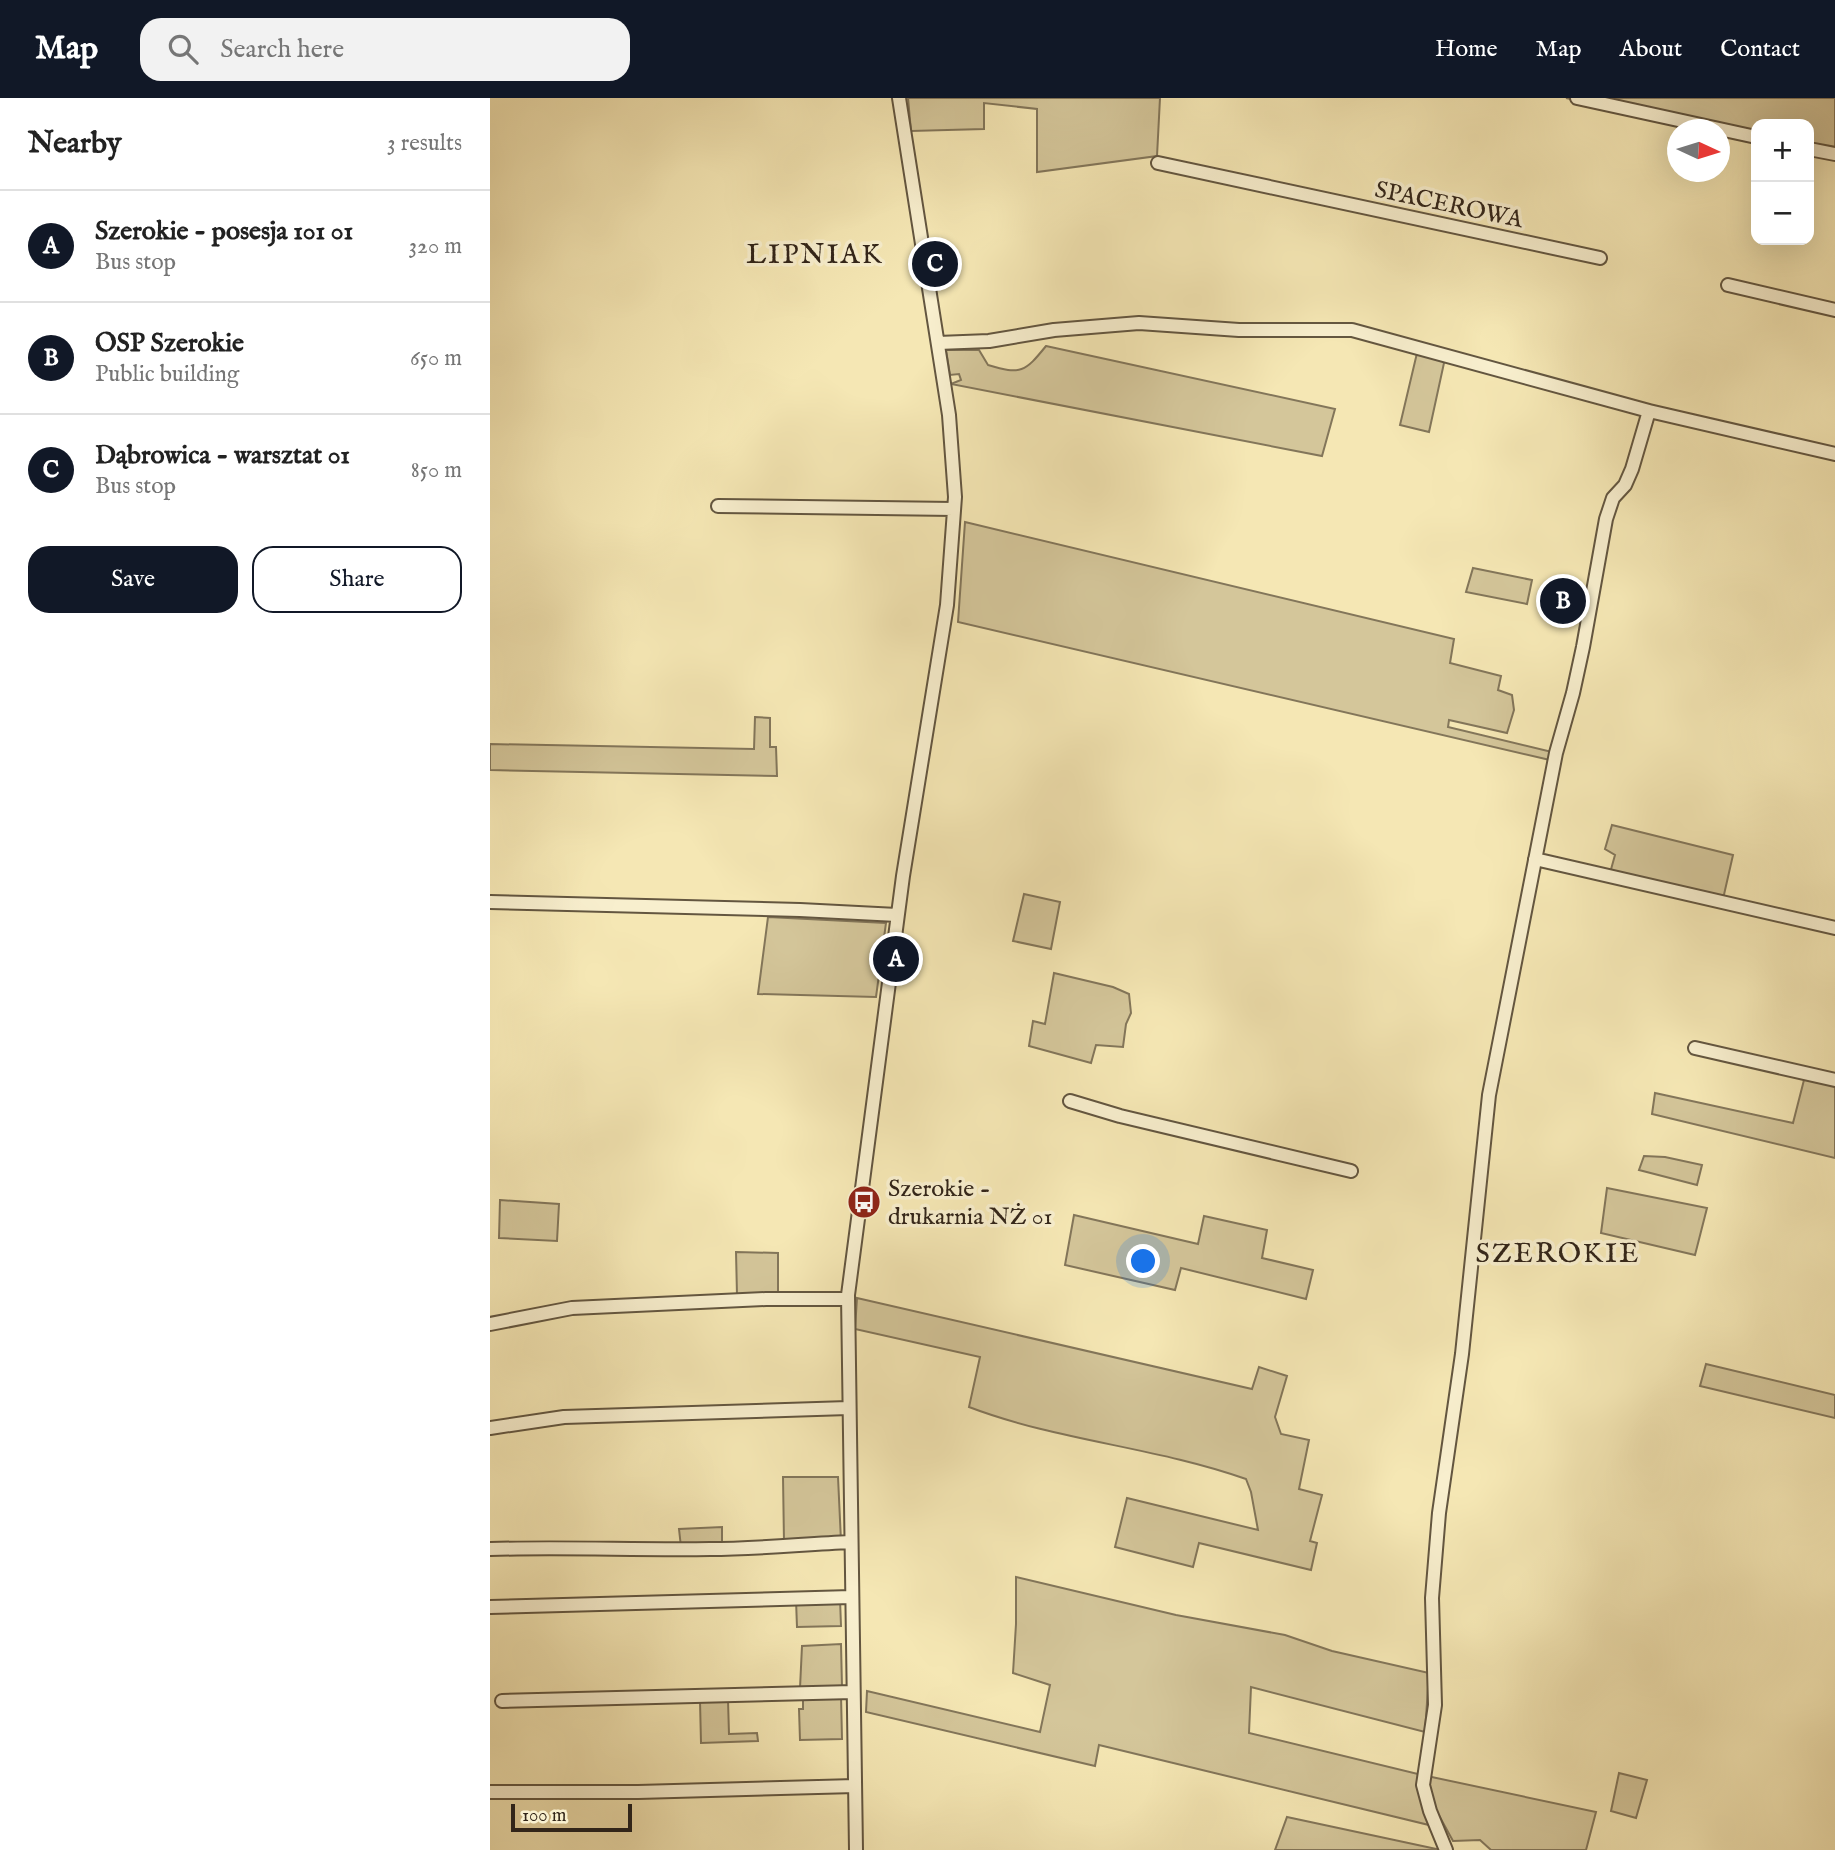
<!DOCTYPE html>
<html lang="en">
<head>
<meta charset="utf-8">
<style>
  body { margin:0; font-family:"IM FELL English",serif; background:#f2f2f2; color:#222 }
  .controls { position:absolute; right:21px; top:21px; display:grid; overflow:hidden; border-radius:14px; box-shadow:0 7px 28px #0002 }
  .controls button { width:63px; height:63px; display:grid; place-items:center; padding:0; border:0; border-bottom:2px solid #e0e0e0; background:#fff; color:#222; font:35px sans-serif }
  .compass { position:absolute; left:1177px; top:21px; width:63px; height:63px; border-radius:50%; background:#fff; box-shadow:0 7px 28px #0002; rotate:94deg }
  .scale { position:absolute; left:21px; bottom:18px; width:121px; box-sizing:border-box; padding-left:7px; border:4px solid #322519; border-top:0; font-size:19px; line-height:24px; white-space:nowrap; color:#322519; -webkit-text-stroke:5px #f8efce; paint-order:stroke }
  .you { position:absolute; left:654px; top:1164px; width:24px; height:24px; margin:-18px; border:5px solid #fff; border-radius:50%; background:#1a73e8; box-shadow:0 0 0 10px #1a73e833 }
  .badge { display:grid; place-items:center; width:46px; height:46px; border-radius:50%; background:#111827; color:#fff; font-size:23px; font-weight:700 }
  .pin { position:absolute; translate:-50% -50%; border:4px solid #fff; box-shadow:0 2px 7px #0006 }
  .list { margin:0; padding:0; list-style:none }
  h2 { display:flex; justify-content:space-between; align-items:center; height:91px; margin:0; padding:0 28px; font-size:30px }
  h2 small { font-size:23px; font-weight:400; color:#767676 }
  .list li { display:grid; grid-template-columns:46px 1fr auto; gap:21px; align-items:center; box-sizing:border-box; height:112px; padding:0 28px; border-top:2px solid #e0e0e0 }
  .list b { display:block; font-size:26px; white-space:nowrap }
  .list p { margin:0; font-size:23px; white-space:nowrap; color:#767676 }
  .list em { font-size:23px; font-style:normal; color:#767676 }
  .actions { display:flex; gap:14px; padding:21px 28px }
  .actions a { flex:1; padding:16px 0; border:2px solid #111827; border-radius:21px; text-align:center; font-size:24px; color:#111827 }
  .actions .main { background:#111827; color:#fff }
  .icon { flex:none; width:38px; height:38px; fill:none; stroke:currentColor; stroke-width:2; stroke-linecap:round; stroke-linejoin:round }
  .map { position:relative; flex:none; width:1345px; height:1752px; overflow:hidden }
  header { display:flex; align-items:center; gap:42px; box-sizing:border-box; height:98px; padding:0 35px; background:#111827; color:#fff }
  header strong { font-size:33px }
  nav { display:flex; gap:38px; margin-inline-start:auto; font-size:24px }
  .search { width:490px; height:63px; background:#f2f2f2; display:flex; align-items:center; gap:18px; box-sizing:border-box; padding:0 24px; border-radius:21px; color:#767676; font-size:26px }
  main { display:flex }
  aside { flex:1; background:#fff }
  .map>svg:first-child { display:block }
  .green { fill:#d4c69a; stroke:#83765a; stroke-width:2 }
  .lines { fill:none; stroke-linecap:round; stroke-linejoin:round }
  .minor-casing { stroke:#635640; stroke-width:16 }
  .minor { stroke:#f8efce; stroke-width:12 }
  .labels { text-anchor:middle; stroke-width:7; stroke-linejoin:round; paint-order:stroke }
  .street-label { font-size:24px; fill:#322519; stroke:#f8efce }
  .poi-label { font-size:24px; fill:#322519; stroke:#f8efce; text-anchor:start }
  .quarter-label { font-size:28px; letter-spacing:2px; fill:#322519; stroke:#f8efce }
</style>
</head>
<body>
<header>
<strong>Map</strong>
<div class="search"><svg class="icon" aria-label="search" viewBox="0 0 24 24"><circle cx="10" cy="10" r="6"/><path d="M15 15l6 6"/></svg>Search here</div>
<nav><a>Home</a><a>Map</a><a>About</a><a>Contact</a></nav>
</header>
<main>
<aside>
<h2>Nearby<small>3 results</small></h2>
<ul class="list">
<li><span class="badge">A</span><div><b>Szerokie - posesja 101 01</b><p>Bus stop</p></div><em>320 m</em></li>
<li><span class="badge">B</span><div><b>OSP Szerokie</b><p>Public building</p></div><em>650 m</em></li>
<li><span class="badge">C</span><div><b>Dąbrowica - warsztat 01</b><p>Bus stop</p></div><em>850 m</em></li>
</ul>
<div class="actions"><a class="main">Save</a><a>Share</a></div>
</aside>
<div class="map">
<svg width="1345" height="1752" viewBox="0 0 1345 1752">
  <rect width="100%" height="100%" fill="#f5e7b4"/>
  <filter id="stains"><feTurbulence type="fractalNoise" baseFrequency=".00286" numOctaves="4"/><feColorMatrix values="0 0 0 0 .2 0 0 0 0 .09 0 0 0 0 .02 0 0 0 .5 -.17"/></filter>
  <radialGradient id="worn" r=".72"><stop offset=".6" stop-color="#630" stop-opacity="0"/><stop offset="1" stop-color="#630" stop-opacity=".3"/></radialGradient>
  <path class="green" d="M418 0H670L667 58 547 74V11L494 5V31L421 33Z
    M1076 0H1345V57L1319 52V26H1266V41Z
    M556 248 845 311 832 358 461 286 471 282 469 276 460 277 456 252H489L498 267C531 277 535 274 556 248Z
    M927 255 952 262 954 265 939 334 910 327Z
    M475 424 964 541 960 565 1011 578 1008 592 1022 597 1024 612 1017 635 959 622 958 629 1062 654 1060 662 468 524Z
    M983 470 1042 482 1037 506 976 494Z
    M265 619 280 620V649H286L287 678 0 672V646L264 651Z
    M1122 727 1243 757 1233 801 1120 775 1125 757 1115 751Z
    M534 796 570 804 561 851 523 843Z
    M278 819 396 825 386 899 268 896Z
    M564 875 623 889 639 896 641 915 636 926 633 949 606 947 601 965 539 948 543 923 555 926Z
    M1315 978 1345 987V1060L1162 1016 1165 995 1303 1025Z
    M1154 1058 1175 1059 1212 1067 1207 1087 1149 1072Z
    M1117 1090 1217 1110 1205 1157 1111 1135Z
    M10 1102 69 1106 67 1143 9 1140Z
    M584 1117 708 1146 714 1118 777 1132 772 1160 823 1172 816 1201 691 1170 685 1192 575 1167Z
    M246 1154 288 1155V1196L247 1197Z
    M367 1200 762 1291 769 1269 797 1278 785 1319 791 1336 819 1342 809 1391 832 1397 820 1443 827 1445 821 1472 709 1445 703 1469 625 1449 637 1400 768 1432 761 1394 756 1381C666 1349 568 1343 479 1309L490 1259 365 1231Z
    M1216 1266 1345 1297V1320L1210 1288Z
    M293 1379H348L351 1443 294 1444Z
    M232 1429V1447L191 1449 189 1431Z
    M526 1479 686 1517 795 1537 842 1553 939 1575 935 1634 761 1589 759 1635 928 1676V1693L939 1727 609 1647 605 1668 376 1614 377 1593 550 1634 560 1587 523 1575 526 1526Z
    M350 1501 351 1528 307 1529 306 1502Z
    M351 1546 352 1589 310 1590 312 1548Z
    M351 1597 352 1641 310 1642 309 1611H313V1598Z
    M238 1602 239 1636 267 1635 268 1643 211 1645 210 1603Z
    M1129 1675 1157 1682 1146 1720 1121 1713Z
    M937 1678 1106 1714 1096 1752H1001L990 1742 963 1743 946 1712Z
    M797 1719 951 1752H785Z"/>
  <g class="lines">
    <defs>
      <path id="minor" d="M1087 0 1266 39
        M1319 51 1345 56
        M668 65 1110 160
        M1238 187 1345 212
        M448 245 499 243 564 232 649 225 749 232H862L1159 313 1345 356
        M228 408 464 411
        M1045 761 1345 830
        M0 804 310 812 407 817
        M1205 950 1345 982
        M580 1003 630 1018 861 1073
        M0 1226 82 1210 276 1201H358
        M0 1330 74 1319 358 1310
        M0 1451C74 1449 147 1452 220 1451 267 1451 314 1446 360 1444
        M0 1509 361 1499
        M12 1603 363 1594
        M0 1694H148L365 1688
        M366 1752 358 1197 413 778 457 507 465 399 459 317 409 0
        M956 1752 940 1713 933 1687 945 1607 942 1500 949 1415 972 1256 999 997 1066 655 1083 595 1093 549 1116 421 1123 400 1135 387 1142 371 1159 313"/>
    </defs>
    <use href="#minor" class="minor-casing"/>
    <use href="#minor" class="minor"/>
  </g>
  <defs>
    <symbol id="bus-disc" viewBox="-11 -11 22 22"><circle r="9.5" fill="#8f2418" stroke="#f8efce"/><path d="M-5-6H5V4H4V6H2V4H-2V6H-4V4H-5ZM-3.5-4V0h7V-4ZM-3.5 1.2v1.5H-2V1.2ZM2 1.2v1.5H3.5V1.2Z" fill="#fff"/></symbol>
  </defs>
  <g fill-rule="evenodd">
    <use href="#bus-disc" x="355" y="1085" width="38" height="38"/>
  </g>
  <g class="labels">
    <g class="street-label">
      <text transform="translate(959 106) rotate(12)" y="8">SPACEROWA</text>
    </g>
    <g class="poi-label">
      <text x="398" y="1098">Szerokie -<tspan x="398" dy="28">drukarnia NŻ 01</tspan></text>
    </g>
    <g class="quarter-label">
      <text x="325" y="165">LIPNIAK</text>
      <text x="1068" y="1164">SZEROKIE</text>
    </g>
  </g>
  <rect width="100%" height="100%" filter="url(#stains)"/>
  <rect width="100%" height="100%" fill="url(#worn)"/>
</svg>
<div class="controls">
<button>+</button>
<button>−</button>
</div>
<svg class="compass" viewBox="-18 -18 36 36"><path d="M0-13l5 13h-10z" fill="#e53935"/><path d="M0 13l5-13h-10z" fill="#767676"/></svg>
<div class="scale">100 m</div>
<div class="you"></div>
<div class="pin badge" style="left:406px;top:861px">A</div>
<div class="pin badge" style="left:1073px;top:503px">B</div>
<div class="pin badge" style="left:445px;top:166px">C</div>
</div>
</main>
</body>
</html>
